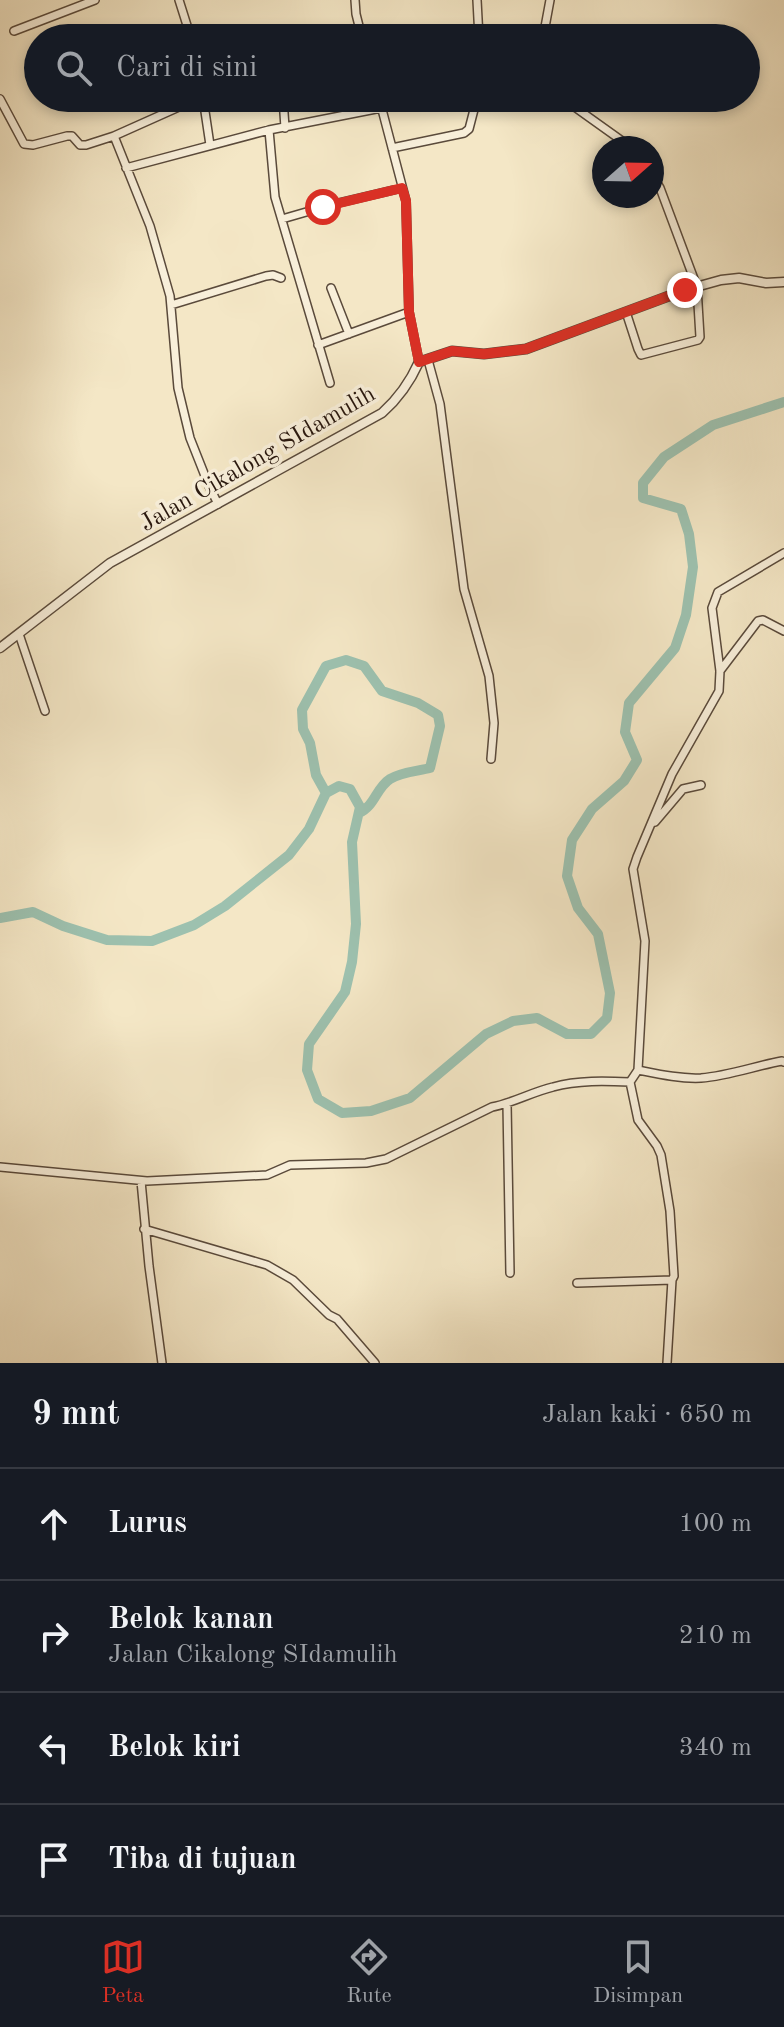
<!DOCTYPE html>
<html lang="id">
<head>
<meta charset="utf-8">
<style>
  body { margin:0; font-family:"Old Standard TT",serif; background:#242831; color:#f1f3f6 }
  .compass { position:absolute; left:592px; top:136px; width:72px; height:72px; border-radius:50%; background:#171b24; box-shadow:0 4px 12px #0003; rotate:70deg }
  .stop { position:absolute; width:24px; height:24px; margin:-18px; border:6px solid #d93025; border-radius:50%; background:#fff }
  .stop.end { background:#d93025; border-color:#fff; box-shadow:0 2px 8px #0008 }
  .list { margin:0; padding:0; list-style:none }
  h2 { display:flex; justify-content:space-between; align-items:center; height:104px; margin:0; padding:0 32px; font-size:34px }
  h2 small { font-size:26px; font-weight:400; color:#9ea1a6 }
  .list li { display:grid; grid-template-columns:52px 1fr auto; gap:24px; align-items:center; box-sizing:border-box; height:112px; padding:0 32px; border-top:2px solid #363941 }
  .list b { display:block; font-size:30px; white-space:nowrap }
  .list p { margin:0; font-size:26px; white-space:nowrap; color:#9ea1a6 }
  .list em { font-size:26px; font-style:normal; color:#9ea1a6 }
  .icon { flex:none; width:44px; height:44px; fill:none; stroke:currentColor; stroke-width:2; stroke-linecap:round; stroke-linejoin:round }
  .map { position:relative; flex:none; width:784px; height:1363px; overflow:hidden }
  .search { position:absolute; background:#171b24; box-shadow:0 4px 12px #0003; left:24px; right:24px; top:24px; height:88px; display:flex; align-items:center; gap:20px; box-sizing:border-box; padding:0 28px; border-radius:44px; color:#9ea1a6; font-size:30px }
  .sheet { height:552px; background:#171b24 }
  nav { display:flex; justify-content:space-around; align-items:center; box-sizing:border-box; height:112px; border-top:2px solid #363941; background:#171b24; font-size:22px; color:#9ea1a6 }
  nav a { display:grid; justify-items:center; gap:4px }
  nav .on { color:#d93025 }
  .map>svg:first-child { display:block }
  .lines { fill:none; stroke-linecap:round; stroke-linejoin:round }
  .river { stroke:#9dc1af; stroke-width:10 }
  .minor-casing { stroke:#5a4a3b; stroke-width:10 }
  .tertiary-casing { stroke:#5a4a3b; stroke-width:11 }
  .minor { stroke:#f8efda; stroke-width:7 }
  .tertiary { stroke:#f8efda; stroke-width:8 }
  .route { stroke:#d93025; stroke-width:10 }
  .labels { text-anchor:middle; stroke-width:7; stroke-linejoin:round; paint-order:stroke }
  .street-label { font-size:24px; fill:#27160d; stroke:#f8efda }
</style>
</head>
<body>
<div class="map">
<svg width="784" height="1363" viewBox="0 0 784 1363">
  <rect width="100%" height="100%" fill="#f4e7c6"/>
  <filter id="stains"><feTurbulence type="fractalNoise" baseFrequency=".0025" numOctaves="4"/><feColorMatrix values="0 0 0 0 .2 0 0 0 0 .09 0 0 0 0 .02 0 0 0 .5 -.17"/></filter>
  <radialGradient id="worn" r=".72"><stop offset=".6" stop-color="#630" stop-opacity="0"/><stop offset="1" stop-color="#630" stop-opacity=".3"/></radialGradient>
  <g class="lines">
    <path class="river" d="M326 793 316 775 310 743 303 729 302 710 326 666 346 660 364 666 382 691 418 703 438 715 440 726 430 768C418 771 401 772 390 779 376 788 375 806 359 813
      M0 918 33 912 63 926 107 940 152 941 194 925 225 906 289 855 309 829 326 793 339 786 350 789 360 807 352 842 356 924 352 962 345 992 309 1044 307 1070 318 1099 342 1113 371 1111 410 1098 486 1034 513 1021 537 1018 567 1034H591L607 1018 610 993 598 934 578 908 567 876 572 840 592 809 624 781 637 760 625 732 629 703 675 648 686 615 693 567 689 534 681 509 643 498V483L664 457 713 425 784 402"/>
    <defs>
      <path id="minor" d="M179 0 191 38
        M355 0 356 14 362 38
        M477 0 479 38
        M14 31 95 0
        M543 38 550 0
        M203 98 210 145
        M283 98 285 128
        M379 98 406 201 409 312 419 362
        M562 98 632 148
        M0 99 24 144 33 145 67 136H72L80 145H86L114 136 150 226 170 296 178 388 190 438 209 486 218 504
        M269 130 275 197 330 383
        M114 136 199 98
        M392 148 464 133 469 129 477 98
        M126 168 269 130 381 108
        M282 219 334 204 402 188
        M331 288 349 334
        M171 305 266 276 273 275 281 278
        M626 312 638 349 641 355 698 340 700 337 697 287 660 188 652 174
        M318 345 409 312
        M428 360 440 404 464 589 489 676 494 723 491 759
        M19 634 45 711
        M720 671 758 621 763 620 784 631
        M655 822 683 789 701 785
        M638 1070C658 1074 680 1079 701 1078 728 1076 755 1066 782 1061L784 1062
        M630 1082 638 1120 657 1146 661 1155 670 1211 674 1276 672 1280 667 1363
        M507 1104 510 1273
        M0 1167 147 1181 267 1175 290 1165 366 1163 386 1159 492 1107C513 1103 532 1092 553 1087 578 1080 605 1081 630 1082L638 1070 645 941 633 869 637 857 672 774 719 691 720 671 712 608 718 592 784 553
        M141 1181 149 1266 162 1363
        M144 1229 267 1265 293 1280 329 1315 337 1319 375 1363
        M577 1283 672 1280"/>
      <path id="tertiary" d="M0 648 110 563 382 413C399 398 410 382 419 362L452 351 484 354 526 349 685 290 721 280 739 278 766 283 784 282"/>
    </defs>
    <use href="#minor" class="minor-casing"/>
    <use href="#tertiary" class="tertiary-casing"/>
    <use href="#minor" class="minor"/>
    <use href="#tertiary" class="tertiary"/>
  </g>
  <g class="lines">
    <path class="route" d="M323 207 402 188 406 201 409 312 419 362 452 351 484 354 526 349 685 290"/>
  </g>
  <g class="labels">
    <g class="street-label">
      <text transform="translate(257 458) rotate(-30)" y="8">Jalan Cikalong SIdamulih</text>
    </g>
  </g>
  <rect width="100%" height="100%" filter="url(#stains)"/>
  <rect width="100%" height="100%" fill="url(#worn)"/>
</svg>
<svg class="compass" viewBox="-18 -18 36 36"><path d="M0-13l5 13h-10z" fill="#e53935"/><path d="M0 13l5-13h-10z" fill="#9ea1a6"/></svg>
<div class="stop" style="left:323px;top:207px"></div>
<div class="stop end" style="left:685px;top:290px"></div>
<div class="search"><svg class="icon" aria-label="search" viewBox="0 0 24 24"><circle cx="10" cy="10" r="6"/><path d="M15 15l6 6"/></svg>Cari di sini</div>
</div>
<section class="sheet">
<h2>9 mnt<small>Jalan kaki · 650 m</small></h2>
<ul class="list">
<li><svg class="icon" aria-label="ahead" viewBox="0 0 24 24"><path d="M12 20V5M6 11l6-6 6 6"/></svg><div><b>Lurus</b></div><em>100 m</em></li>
<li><svg class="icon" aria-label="right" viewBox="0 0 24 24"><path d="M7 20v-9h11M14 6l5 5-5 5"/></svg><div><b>Belok kanan</b><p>Jalan Cikalong SIdamulih</p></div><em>210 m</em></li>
<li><svg class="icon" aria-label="left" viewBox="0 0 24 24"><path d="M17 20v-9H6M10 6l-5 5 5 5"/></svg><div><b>Belok kiri</b></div><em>340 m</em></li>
<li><svg class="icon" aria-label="arrive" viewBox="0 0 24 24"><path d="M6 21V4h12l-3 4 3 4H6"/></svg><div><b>Tiba di tujuan</b></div></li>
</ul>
</section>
<nav>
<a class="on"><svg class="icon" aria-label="map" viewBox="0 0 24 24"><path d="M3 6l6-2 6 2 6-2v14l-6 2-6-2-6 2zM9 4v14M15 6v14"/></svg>Peta</a>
<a><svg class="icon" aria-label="directions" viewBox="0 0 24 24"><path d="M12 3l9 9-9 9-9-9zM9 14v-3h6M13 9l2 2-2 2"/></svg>Rute</a>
<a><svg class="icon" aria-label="saved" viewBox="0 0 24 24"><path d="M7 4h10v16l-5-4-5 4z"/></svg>Disimpan</a>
</nav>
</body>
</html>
